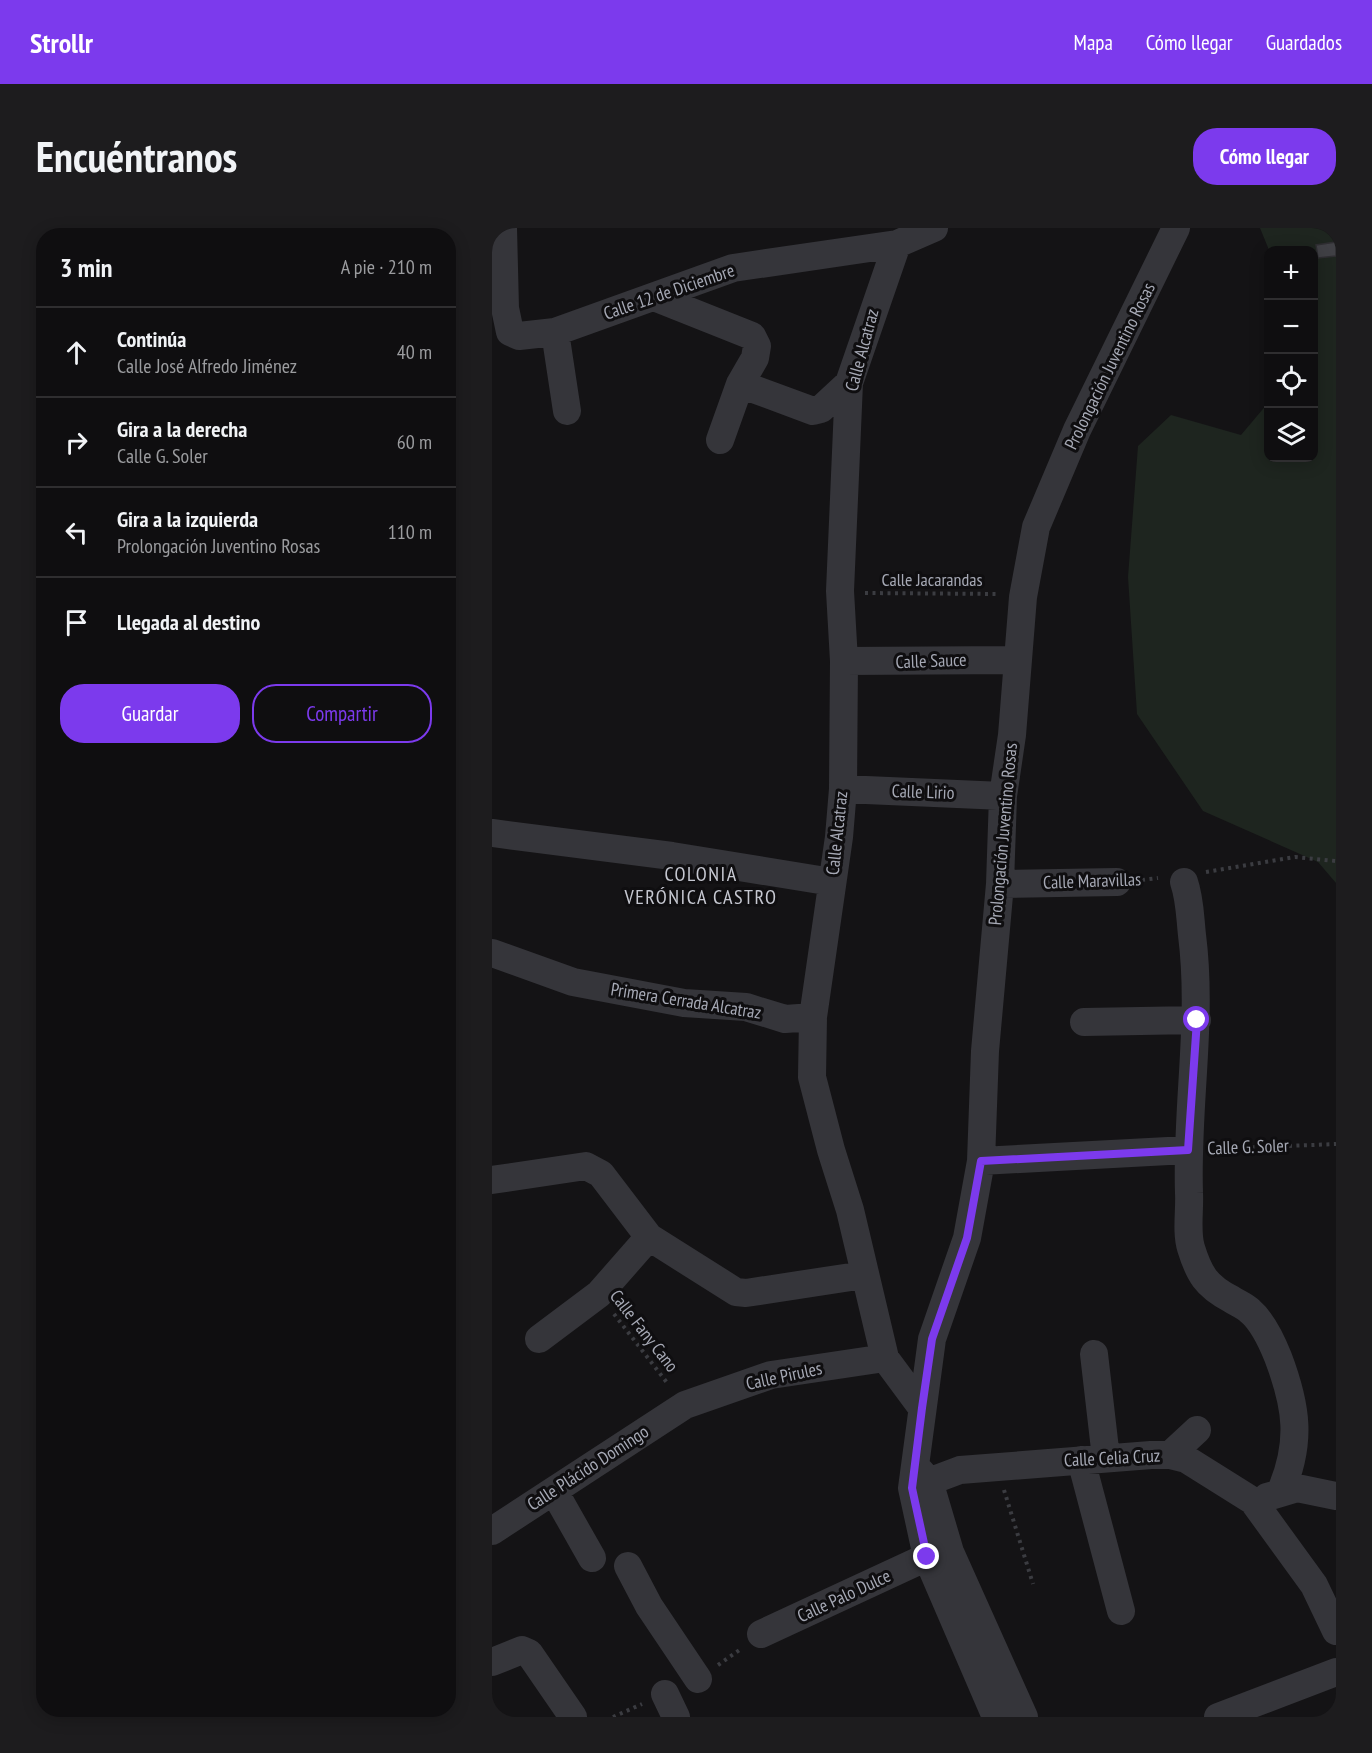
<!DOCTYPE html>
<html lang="es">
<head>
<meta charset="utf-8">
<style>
  body { margin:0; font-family:"PT Sans Narrow",sans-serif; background:#1d1c1e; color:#f1f3f6 }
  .controls { position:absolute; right:18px; top:18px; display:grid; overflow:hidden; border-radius:12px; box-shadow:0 3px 15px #0003 }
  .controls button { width:54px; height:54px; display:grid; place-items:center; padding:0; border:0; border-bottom:2px solid #2f2e30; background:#0f0e10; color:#f1f3f6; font:30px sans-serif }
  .stop { position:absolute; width:18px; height:18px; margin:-14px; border:4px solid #7c3aed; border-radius:50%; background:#fff }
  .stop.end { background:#7c3aed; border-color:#fff; box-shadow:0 2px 6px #0008 }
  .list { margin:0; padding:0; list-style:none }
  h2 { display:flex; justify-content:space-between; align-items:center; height:78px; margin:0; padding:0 24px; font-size:26px }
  h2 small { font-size:20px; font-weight:400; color:#9b9c9f }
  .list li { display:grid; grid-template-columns:39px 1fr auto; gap:18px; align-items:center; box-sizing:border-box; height:90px; padding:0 24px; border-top:2px solid #2f2e30 }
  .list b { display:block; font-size:22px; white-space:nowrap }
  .list p { margin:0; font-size:20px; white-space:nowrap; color:#9b9c9f }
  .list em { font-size:20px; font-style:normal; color:#9b9c9f }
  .actions { display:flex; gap:12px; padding:18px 24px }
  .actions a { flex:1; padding:14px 0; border:2px solid #7c3aed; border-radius:24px; text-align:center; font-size:21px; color:#7c3aed }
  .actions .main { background:#7c3aed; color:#fff }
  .icon { flex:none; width:33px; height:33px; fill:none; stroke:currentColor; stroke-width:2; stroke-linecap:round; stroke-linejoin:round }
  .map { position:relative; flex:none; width:844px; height:1489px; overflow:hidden; border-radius:24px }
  header { display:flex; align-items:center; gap:36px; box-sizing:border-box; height:84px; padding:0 30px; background:#7c3aed; color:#fff }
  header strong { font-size:28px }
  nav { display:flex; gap:33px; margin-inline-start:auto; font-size:21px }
  .intro { display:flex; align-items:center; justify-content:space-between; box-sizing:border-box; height:144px; padding:0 36px }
  h1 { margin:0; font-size:42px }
  .button { padding:15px 27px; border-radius:24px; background:#7c3aed; color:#fff; font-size:21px; font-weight:700 }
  main { display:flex; gap:36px; padding:0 36px }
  aside { flex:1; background:#0f0e10; border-radius:24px; box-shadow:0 3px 15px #0003 }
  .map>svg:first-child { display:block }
  .green { fill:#1e251f }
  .building { fill:#404045; stroke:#2e2d31; stroke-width:1.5 }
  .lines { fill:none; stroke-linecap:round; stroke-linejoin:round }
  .path { stroke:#3b3c41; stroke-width:4; stroke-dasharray:3 4.5; stroke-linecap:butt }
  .minor { stroke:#35353a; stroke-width:28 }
  .route { stroke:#7c3aed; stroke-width:8 }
  .labels { text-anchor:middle; stroke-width:6; stroke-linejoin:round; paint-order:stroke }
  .street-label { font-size:18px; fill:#a6a9b5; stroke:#0f0e10 }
  .neighbourhood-label { font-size:20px; letter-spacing:1.5px; fill:#c6c8d1; stroke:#0f0e10 }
</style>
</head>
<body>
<header>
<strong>Strollr</strong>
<nav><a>Mapa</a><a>Cómo llegar</a><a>Guardados</a></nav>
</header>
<div class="intro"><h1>Encuéntranos</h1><a class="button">Cómo llegar</a></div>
<main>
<aside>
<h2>3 min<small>A pie · 210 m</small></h2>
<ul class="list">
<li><svg class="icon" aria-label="ahead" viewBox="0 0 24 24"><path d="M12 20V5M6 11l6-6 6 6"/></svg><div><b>Continúa</b><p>Calle José Alfredo Jiménez</p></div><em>40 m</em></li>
<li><svg class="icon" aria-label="right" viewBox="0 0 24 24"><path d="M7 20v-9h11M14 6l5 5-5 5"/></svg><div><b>Gira a la derecha</b><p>Calle G. Soler</p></div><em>60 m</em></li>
<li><svg class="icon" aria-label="left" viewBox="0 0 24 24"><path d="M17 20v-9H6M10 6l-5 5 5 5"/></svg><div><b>Gira a la izquierda</b><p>Prolongación Juventino Rosas</p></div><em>110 m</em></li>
<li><svg class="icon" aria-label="arrive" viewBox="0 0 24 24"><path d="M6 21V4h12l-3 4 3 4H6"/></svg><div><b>Llegada al destino</b></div></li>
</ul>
<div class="actions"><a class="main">Guardar</a><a>Compartir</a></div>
</aside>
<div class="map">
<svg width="844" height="1489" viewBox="0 0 844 1489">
  <rect width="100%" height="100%" fill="#141315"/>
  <path class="green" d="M768 0H844V655L826 634 711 583 645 486 636 349 646 218 679 187 749 207 776 175V230H822V22H777Z"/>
  <path class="building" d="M844 14V28L826 30 824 17Z"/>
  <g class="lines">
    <path class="path" d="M373 365 506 366
      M714 644 803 629 844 633
      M650 652 666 650
      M722 921 844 916
      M122 1086 176 1156
      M512 1262 541 1356
      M226 1437 249 1421
      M121 1489 150 1476"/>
    <path class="minor" d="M11 0 13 80 18 104 27 108 63 104 241 40 405 16 442 0
      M405 16 357 155 348 363 352 433 351 561 347 609 321 789 320 849 339 922 358 982 393 1130 430 1180
      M162 69 260 108 265 118 263 130 248 156 228 212
      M63 104 75 183
      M248 156 321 183 329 181 357 155
      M352 433 526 432
      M351 561 511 568
      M0 605 180 628 340 654
      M692 654C698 671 698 689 700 707 711 793 694 879 697 965 698 982 694 1004 699 1020 707 1046 714 1058 739 1071 745 1075 753 1078 758 1083 771 1094 780 1114 786 1129 805 1179 810 1215 788 1265
      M508 656 625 654
      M0 725 81 754 192 775 254 779 293 791 321 789
      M592 794 705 792
      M489 933 695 922
      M0 952 94 938 109 946 157 1009 244 1064 254 1065 372 1047
      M47 1111 107 1066 157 1009
      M602 1126 614 1230
      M678 1227 705 1202
      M589 1232 629 1383
      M428 1243 437 1253 458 1324 532 1489
      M420 1260 468 1242 659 1227H678L694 1231 761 1273 822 1357 844 1403
      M62 1263 100 1330
      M775 1269 805 1260 844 1268
      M0 1303 193 1177 279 1147 393 1130
      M136 1338 157 1378 206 1451
      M269 1406 435 1329
      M0 1434 30 1422 37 1425 81 1489
      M173 1466 184 1489
      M504 1489 435 1329 420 1260 440 1111 475 1010 489 933 493 823 508 656 511 568 520 507 531 369 544 299 585 202 684 0
      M726 1489 844 1444"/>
  </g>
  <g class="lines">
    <path class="route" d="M435 1329 420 1260 430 1180 440 1111 475 1010 489 933 696 922 705 792"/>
  </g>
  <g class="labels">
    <g class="street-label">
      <text transform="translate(177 64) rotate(-19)" y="6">Calle 12 de Diciembre</text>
      <text transform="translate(370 122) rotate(-75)" y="6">Calle Alcatraz</text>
      <text transform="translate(618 138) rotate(-64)" y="6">Prolongación Juventino Rosas</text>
      <text x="440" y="358">Calle Jacarandas</text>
      <text transform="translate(439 433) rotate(-2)" y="6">Calle Sauce</text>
      <text transform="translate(431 564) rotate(2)" y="6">Calle Lirio</text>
      <text transform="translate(345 605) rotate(-84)" y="6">Calle Alcatraz</text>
      <text transform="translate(511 606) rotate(-85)" y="6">Prolongación Juventino Rosas</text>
      <text transform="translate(600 653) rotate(-2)" y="6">Calle Maravillas</text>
      <text transform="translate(194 773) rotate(9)" y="6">Primera Cerrada Alcatraz</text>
      <text transform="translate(756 919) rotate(-2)" y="6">Calle G. Soler</text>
      <text transform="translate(152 1103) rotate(52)" y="6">Calle Fany Cano</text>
      <text transform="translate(292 1148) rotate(-12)" y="6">Calle Pirules</text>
      <text transform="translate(620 1230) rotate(-3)" y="6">Calle Celia Cruz</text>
      <text transform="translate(96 1240) rotate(-33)" y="6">Calle Plácido Domingo</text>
      <text transform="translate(352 1368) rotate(-25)" y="6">Calle Palo Dulce</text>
    </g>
    <g class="neighbourhood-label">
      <text x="209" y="653">COLONIA<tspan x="209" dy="23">VERÓNICA CASTRO</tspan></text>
    </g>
  </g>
</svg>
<div class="controls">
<button>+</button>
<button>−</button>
<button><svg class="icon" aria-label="locate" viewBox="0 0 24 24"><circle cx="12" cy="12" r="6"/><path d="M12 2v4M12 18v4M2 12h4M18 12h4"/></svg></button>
<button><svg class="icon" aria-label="layers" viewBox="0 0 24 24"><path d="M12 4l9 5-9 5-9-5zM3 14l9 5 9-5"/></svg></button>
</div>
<div class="stop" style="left:705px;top:792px"></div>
<div class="stop end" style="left:435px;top:1329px"></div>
</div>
</main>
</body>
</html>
